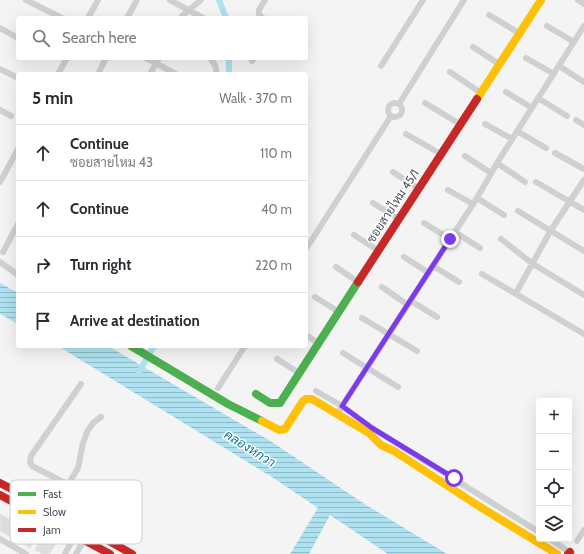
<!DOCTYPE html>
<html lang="en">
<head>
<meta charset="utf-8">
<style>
  body { margin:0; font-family:Cabin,Sarabun,sans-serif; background:#f7f7f7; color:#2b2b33 }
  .controls { position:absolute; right:12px; bottom:12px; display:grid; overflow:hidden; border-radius:4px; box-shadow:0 4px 16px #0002 }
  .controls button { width:36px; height:36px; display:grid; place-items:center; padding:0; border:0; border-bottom:1px solid #e1e1e2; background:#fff; color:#2b2b33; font:20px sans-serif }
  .stop { position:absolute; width:12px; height:12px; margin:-9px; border:3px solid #7c3aed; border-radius:50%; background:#fff }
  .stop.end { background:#7c3aed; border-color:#fff; box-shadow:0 1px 4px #0008 }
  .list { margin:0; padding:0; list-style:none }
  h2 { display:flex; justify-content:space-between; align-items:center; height:52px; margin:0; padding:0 16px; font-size:17px }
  h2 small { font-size:13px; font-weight:400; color:#7c7c81 }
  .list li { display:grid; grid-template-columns:26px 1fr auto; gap:12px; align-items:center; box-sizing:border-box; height:56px; padding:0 16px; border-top:1px solid #e1e1e2 }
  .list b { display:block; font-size:15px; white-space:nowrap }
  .list p { margin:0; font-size:13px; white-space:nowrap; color:#7c7c81 }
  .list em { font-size:13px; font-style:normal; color:#7c7c81 }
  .icon { flex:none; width:22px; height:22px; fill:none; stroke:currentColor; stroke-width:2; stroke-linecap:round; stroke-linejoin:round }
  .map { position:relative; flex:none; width:584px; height:554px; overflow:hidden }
  .search { position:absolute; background:#fff; box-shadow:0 4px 16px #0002; left:16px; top:16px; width:292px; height:44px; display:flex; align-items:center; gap:10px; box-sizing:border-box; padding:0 14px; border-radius:4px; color:#7c7c81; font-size:15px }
  .panel { position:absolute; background:#fff; box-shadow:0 4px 16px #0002; left:16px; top:72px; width:292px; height:276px; border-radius:4px }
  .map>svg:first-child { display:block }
  .water { fill:url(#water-rules) }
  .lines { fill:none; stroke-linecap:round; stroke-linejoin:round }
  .canal { stroke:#aee2f0; stroke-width:6 }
  .building { fill:#ddddde; stroke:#e5e6e7 }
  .street { stroke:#ced0d2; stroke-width:6 }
  .fast { stroke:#4caf50; stroke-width:8 }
  .slow { stroke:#ffc107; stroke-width:8 }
  .jam { stroke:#c62828; stroke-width:8 }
  .route { stroke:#7c3aed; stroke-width:5 }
  .labels { text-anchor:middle; stroke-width:3; stroke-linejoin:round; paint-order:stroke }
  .street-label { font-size:12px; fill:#4a5661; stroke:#fff }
  .water-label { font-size:13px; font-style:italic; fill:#0c7c9b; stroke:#fff }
  .key { fill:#fff; stroke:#c9ccd0; stroke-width:1 }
  .key-label { font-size:11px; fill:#4a5661 }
</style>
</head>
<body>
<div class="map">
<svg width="584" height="554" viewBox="0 0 584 554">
  <defs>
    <pattern id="water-rules" width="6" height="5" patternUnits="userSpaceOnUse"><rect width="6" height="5" fill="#aee2f0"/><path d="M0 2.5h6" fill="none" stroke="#90bac6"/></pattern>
  </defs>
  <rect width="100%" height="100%" fill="#f4f4f4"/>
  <path class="water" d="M0 283 18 293V324L0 314Z
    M58 346H108L272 442 363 503 447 554H388L330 515 309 554H290L318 508 272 477Z"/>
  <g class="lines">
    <path class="canal" d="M219 0 226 18
      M229 58V74
      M139 372 154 346"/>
  </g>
  <path class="building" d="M0 514 37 534 30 548 0 531Z
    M42 535 56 543 50 554H42L35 550Z"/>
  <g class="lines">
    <path class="street" d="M26 0 62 18
      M170 0 203 18
      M578 0 584 4
      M489 15 519 33
      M88 18 98 0
      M127 18 137 0
      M181 18 183 15 201 0
      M263 18 259 15V10L265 0
      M547 26 574 42
      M0 28 18 38
      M473 47 499 64
      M146 58 176 74
      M210 58 215 65 217 74
      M526 58 554 74
      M252 61 254 58
      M381 66 423 0
      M559 66 584 82
      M0 69 18 78
      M450 72 481 93
      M58 74 67 58
      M98 74 106 58
      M150 74 159 58
      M506 92 532 108
      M538 98 567 116
      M388 110a7 7 0 1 1 14 0a7 7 0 1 1-14 0Z
      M425 103 460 124
      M399 104 464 0
      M0 110 11 116
      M576 120 584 125
      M485 124 512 139
      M517 131 546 148
      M406 134 441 154
      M555 153 584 169
      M465 156 491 173
      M497 163 525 182
      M393 172 419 189
      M0 182 18 149
      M536 182 584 210
      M448 190 473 204
      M477 198 504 215
      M373 203 399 219
      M518 211 584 251
      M424 223 450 239
      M455 232 480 248
      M354 235 379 251
      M501 239 533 264 584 295
      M306 249 391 116
      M3 252 18 224
      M404 257 429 273
      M0 262 18 275
      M433 266 459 282
      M336 267 358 282
      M482 274 584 334
      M382 287 408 305
      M516 293 551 230 584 180
      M315 297 339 312
      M411 301 437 317
      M362 318 417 351
      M306 335 318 343
      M343 353 398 387
      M277 359 299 373
      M218 388 245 346
      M316 391 342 406 372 428
      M337 414 477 198 497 163 584 26
      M369 433 372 428 539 532
      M69 485 32 466 30 462 31 456 81 384
      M53 510 78 468 83 443 88 430 93 423 101 417
      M0 539 26 554
      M550 539 572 554
      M577 541 584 530
      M65 554 75 535
      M76 554 84 540"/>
    <path class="fast" d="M131 346 228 404 262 421
      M256 394 270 403H280L358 282"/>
    <path class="slow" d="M477 99 541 0
      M262 421 279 430 285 429 303 401 306 399H312L369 433 381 445 394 451 477 505 557 554"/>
    <path class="jam" d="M358 282 477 99
      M0 483 72 520 132 554
      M0 495 110 554
      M568 554 570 552"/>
  </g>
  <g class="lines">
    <path class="route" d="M450 239 342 406 372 428 454 478"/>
  </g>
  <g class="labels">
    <g class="street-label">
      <text transform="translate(393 206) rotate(-57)" y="4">ซอยสายไหม 45/1</text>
    </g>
    <g class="water-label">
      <text transform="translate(250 448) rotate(32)" y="5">คลองหกวา</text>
    </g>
  </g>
  <rect x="10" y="480" width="132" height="64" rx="6" class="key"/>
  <rect x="18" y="492" width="18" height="4" fill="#4caf50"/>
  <rect x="18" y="510" width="18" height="4" fill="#ffc107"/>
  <rect x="18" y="528" width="18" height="4" fill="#c62828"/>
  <g class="key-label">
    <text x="43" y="498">Fast</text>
    <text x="43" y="516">Slow</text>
    <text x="43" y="534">Jam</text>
  </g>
</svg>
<div class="controls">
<button>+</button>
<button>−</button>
<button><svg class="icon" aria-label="locate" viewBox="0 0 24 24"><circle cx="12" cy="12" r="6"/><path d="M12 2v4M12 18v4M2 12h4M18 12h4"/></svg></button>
<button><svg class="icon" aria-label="layers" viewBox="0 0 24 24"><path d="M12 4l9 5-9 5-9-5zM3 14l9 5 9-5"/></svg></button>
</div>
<div class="stop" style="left:454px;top:478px"></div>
<div class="stop end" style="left:450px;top:239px"></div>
<div class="search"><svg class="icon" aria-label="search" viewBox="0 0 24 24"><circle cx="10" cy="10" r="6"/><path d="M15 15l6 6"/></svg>Search here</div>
<section class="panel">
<h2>5 min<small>Walk · 370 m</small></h2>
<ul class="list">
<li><svg class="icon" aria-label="ahead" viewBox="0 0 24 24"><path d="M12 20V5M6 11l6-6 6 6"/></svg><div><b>Continue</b><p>ซอยสายไหม 43</p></div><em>110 m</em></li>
<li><svg class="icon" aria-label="ahead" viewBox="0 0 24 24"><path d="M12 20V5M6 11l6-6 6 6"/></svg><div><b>Continue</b></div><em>40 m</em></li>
<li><svg class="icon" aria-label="right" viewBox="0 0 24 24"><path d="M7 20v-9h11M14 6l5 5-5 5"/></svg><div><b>Turn right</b></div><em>220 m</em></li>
<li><svg class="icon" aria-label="arrive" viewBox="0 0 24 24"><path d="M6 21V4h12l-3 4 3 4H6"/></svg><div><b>Arrive at destination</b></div></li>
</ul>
</section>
</div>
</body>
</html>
